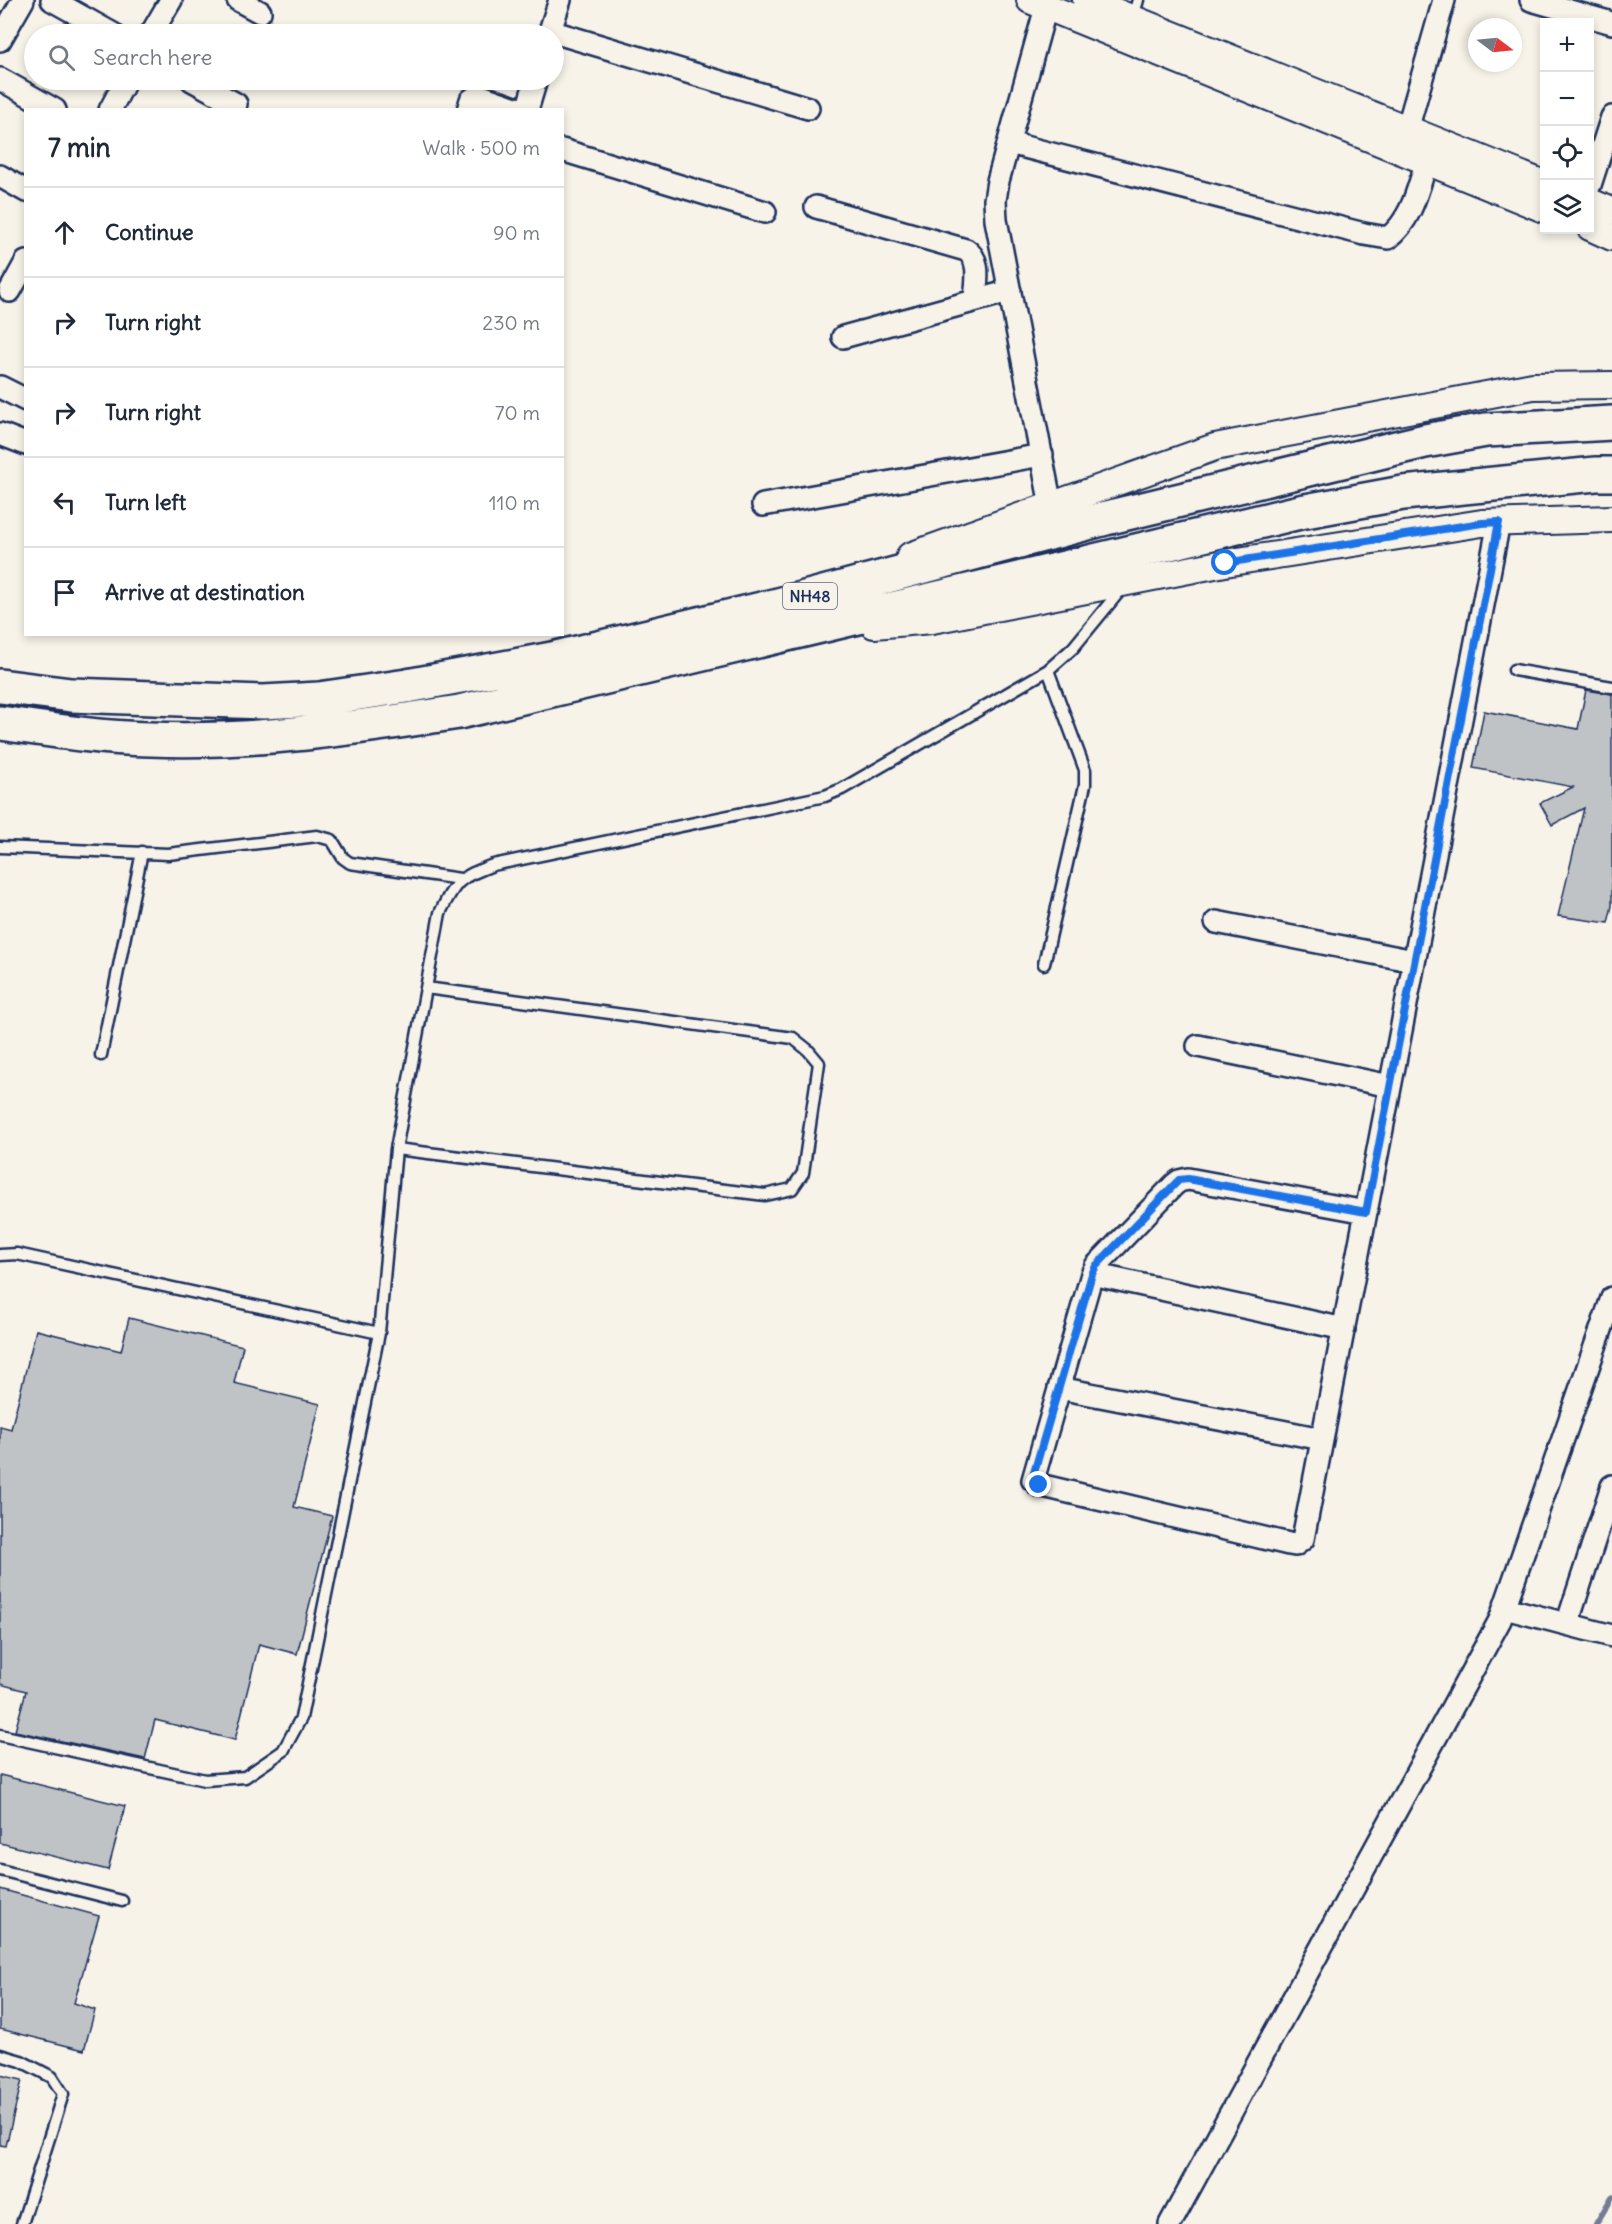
<!DOCTYPE html>
<html lang="en">
<head>
<meta charset="utf-8">
<style>
  body { margin:0; font-family:Delius,sans-serif; background:#f6f6f7; color:#1f2937 }
  .controls { position:absolute; right:18px; top:18px; display:grid; overflow:hidden; border-radius:0px; box-shadow:0 3px 9px #0003 }
  .controls button { width:54px; height:54px; display:grid; place-items:center; padding:0; border:0; border-bottom:2px solid #e0e1e3; background:#fff; color:#1f2937; font:30px sans-serif }
  .compass { position:absolute; left:1468px; top:18px; width:54px; height:54px; border-radius:50%; background:#fff; box-shadow:0 3px 9px #0003; rotate:106deg }
  .stop { position:absolute; width:18px; height:18px; margin:-14px; border:4px solid #1a73e8; border-radius:50%; background:#fff }
  .stop.end { background:#1a73e8; border-color:#fff; box-shadow:0 2px 6px #0008 }
  .list { margin:0; padding:0; list-style:none }
  h2 { display:flex; justify-content:space-between; align-items:center; height:78px; margin:0; padding:0 24px; font-size:26px }
  h2 small { font-size:20px; font-weight:400; color:#747a83 }
  .list li { display:grid; grid-template-columns:39px 1fr auto; gap:18px; align-items:center; box-sizing:border-box; height:90px; padding:0 24px; border-top:2px solid #e0e1e3 }
  .list b { display:block; font-size:22px; white-space:nowrap }
  .list em { font-size:20px; font-style:normal; color:#747a83 }
  .icon { flex:none; width:33px; height:33px; fill:none; stroke:currentColor; stroke-width:2; stroke-linecap:round; stroke-linejoin:round }
  .map { position:relative; flex:none; width:1612px; height:2224px; overflow:hidden }
  .search { position:absolute; background:#fff; box-shadow:0 3px 9px #0003; left:24px; top:24px; width:540px; height:66px; display:flex; align-items:center; gap:15px; box-sizing:border-box; padding:0 21px; border-radius:33px; color:#747a83; font-size:22px }
  .panel { position:absolute; background:#fff; box-shadow:0 3px 9px #0003; left:24px; top:108px; width:540px; height:528px; border-radius:0px }
  .map>svg:first-child { display:block }
  .lines { fill:none; stroke-linecap:round; stroke-linejoin:round }
  .stream { stroke:#727c95; stroke-width:6 }
  .building { fill:#c0c3c5; stroke:#1b2f5e; stroke-width:1.5 }
  .service-casing { stroke:#1b2f5e; stroke-width:15 }
  .minor-casing { stroke:#1b2f5e; stroke-width:26 }
  .tertiary-casing { stroke:#1b2f5e; stroke-width:30 }
  .trunk-casing { stroke:#1b2f5e; stroke-width:38 }
  .service { stroke:#f7f3e8; stroke-width:10 }
  .minor { stroke:#f7f3e8; stroke-width:21 }
  .tertiary { stroke:#f7f3e8; stroke-width:26 }
  .trunk { stroke:#f7f3e8; stroke-width:33 }
  .route { stroke:#1a73e8; stroke-width:8 }
  .labels { text-anchor:middle; stroke-width:4.5; stroke-linejoin:round; paint-order:stroke }
  .shield { fill:#f7f3e8; stroke:#5d6a87; stroke-width:1.5 }
  .shield-label { font-size:16px; font-weight:bold; fill:#1b2f5e }
</style>
</head>
<body>
<div class="map">
<svg width="1612" height="2224" viewBox="0 0 1612 2224">
  <rect width="100%" height="100%" fill="#f7f3e8"/>
  <filter id="ink" filterUnits="userSpaceOnUse"><feTurbulence type="fractalNoise" baseFrequency=".0167" numOctaves="2"/><feDisplacementMap in="SourceGraphic" scale="12" xChannelSelector="R" yChannelSelector="G"/><feConvolveMatrix kernelMatrix="1 2 1 2 8 2 1 2 1" color-interpolation-filters="sRGB"/></filter>
  <g filter="url(#ink)">
    <g class="lines">
      <path class="stream" d="M1596 2224 1612 2197"/>
    </g>
    <path class="building" d="M1586 690 1612 694V906L1608 923 1558 916 1584 808 1552 825 1540 803 1573 787 1473 768 1484 711 1578 729Z
      M129 1318 243 1346 234 1383 320 1404 294 1507 332 1516 297 1654 259 1644 235 1740 155 1720 145 1759 15 1731 26 1691 0 1684V1426L11 1429 36 1330 121 1351Z
      M0 1775 125 1806 108 1870 0 1843Z
      M0 1889 99 1916 74 2003 95 2010 84 2050 0 2029Z
      M0 2075 22 2080 6 2146 0 2145Z"/>
    <g class="lines">
      <defs>
        <path id="service" d="M1132 20 1138 0
          M1514 670 1612 687
          M0 847 168 854 317 836 332 840 343 858 350 863 460 879
          M1044 964 1085 785V770L1048 670
          M101 1055 142 852
          M396 1149 765 1195 792 1189 803 1173 819 1063 808 1050 793 1038 426 988
          M0 1255 17 1254 379 1333 396 1149 440 913C456 880 459 878 493 865L825 796 842 789 1048 670 1073 648 1123 587
          M0 1735 205 1780 245 1777 283 1751 301 1718 379 1333
          M0 1870 122 1901
          M0 2055 21 2061 52 2077 63 2094 22 2224"/>
        <path id="minor" d="M52 0 113 34
          M238 0 260 12
          M1048 0 998 181 995 200 996 220 1051 506
          M1531 0 1612 23
          M550 31 808 108
          M151 34 171 0
          M549 34 560 0
          M0 40 23 0
          M0 79 55 110
          M192 80 236 104
          M110 110 126 80
          M468 110 471 100 478 95 521 110
          M527 110 536 80
          M1009 143 1364 234 1388 238C1412 220 1418 188 1427 161
          M1403 144 1444 0
          M562 150 765 212
          M0 176 26 191
          M1590 185 1612 117
          M816 207 966 250C982 260 976 284 975 300
          M10 291 26 262
          M843 337 1010 291
          M0 387 26 400
          M0 434 26 444
          M763 505 1042 455
          M1216 922 1414 961
          M1198 1046 1390 1086
          M1366 1212 1188 1179 1179 1181 1174 1185 1096 1266 1092 1274 1033 1480 1039 1485 1289 1544 1295 1545 1303 1539 1499 522
          M1092 1274 1344 1329
          M1059 1388 1322 1439
          M1505 1608 1612 1636
          M1567 1624 1612 1486
          M1170 2224 1500 1620 1612 1298"/>
        <path id="tertiary" d="M1030 0 1544 209
          M1086 0 1544 184
          M1590 202 1612 211
          M1590 227 1612 237
          M910 556 1215 447 1533 386 1612 385
          M874 625 932 620 1225 563 1482 523 1612 519"/>
        <path id="trunk" d="M0 686 71 695 263 702 319 699 407 686 552 659 778 605 1106 518 1425 441 1486 430 1612 423
          M0 723C49 730 100 738 150 739 254 743 357 728 459 712L1300 512 1403 493 1596 474H1612"/>
      </defs>
      <use href="#service" class="service-casing"/>
      <use href="#minor" class="minor-casing"/>
      <use href="#tertiary" class="tertiary-casing"/>
      <use href="#trunk" class="trunk-casing"/>
      <use href="#service" class="service"/>
      <use href="#minor" class="minor"/>
      <use href="#tertiary" class="tertiary"/>
      <use href="#trunk" class="trunk"/>
    </g>
  </g>
  <g class="lines" filter="url(#ink)">
    <path class="route" d="M1039 1485 1033 1480V1476L1092 1274 1096 1266 1174 1185 1179 1180 1188 1179 1366 1212 1499 522 1482 523 1225 563"/>
  </g>
  <g class="labels">
    <rect class="shield" x="783" y="583" width="54" height="26" rx="4.5"/>
    <g class="shield-label">
      <text x="810" y="602">NH48</text>
    </g>
  </g>
</svg>
<div class="controls">
<button>+</button>
<button>−</button>
<button><svg class="icon" aria-label="locate" viewBox="0 0 24 24"><circle cx="12" cy="12" r="6"/><path d="M12 2v4M12 18v4M2 12h4M18 12h4"/></svg></button>
<button><svg class="icon" aria-label="layers" viewBox="0 0 24 24"><path d="M12 4l9 5-9 5-9-5zM3 14l9 5 9-5"/></svg></button>
</div>
<svg class="compass" viewBox="-18 -18 36 36"><path d="M0-13l5 13h-10z" fill="#e53935"/><path d="M0 13l5-13h-10z" fill="#747a83"/></svg>
<div class="stop" style="left:1225px;top:563px"></div>
<div class="stop end" style="left:1039px;top:1485px"></div>
<div class="search"><svg class="icon" aria-label="search" viewBox="0 0 24 24"><circle cx="10" cy="10" r="6"/><path d="M15 15l6 6"/></svg>Search here</div>
<section class="panel">
<h2>7 min<small>Walk · 500 m</small></h2>
<ul class="list">
<li><svg class="icon" aria-label="ahead" viewBox="0 0 24 24"><path d="M12 20V5M6 11l6-6 6 6"/></svg><div><b>Continue</b></div><em>90 m</em></li>
<li><svg class="icon" aria-label="right" viewBox="0 0 24 24"><path d="M7 20v-9h11M14 6l5 5-5 5"/></svg><div><b>Turn right</b></div><em>230 m</em></li>
<li><svg class="icon" aria-label="right" viewBox="0 0 24 24"><path d="M7 20v-9h11M14 6l5 5-5 5"/></svg><div><b>Turn right</b></div><em>70 m</em></li>
<li><svg class="icon" aria-label="left" viewBox="0 0 24 24"><path d="M17 20v-9H6M10 6l-5 5 5 5"/></svg><div><b>Turn left</b></div><em>110 m</em></li>
<li><svg class="icon" aria-label="arrive" viewBox="0 0 24 24"><path d="M6 21V4h12l-3 4 3 4H6"/></svg><div><b>Arrive at destination</b></div></li>
</ul>
</section>
</div>
</body>
</html>
